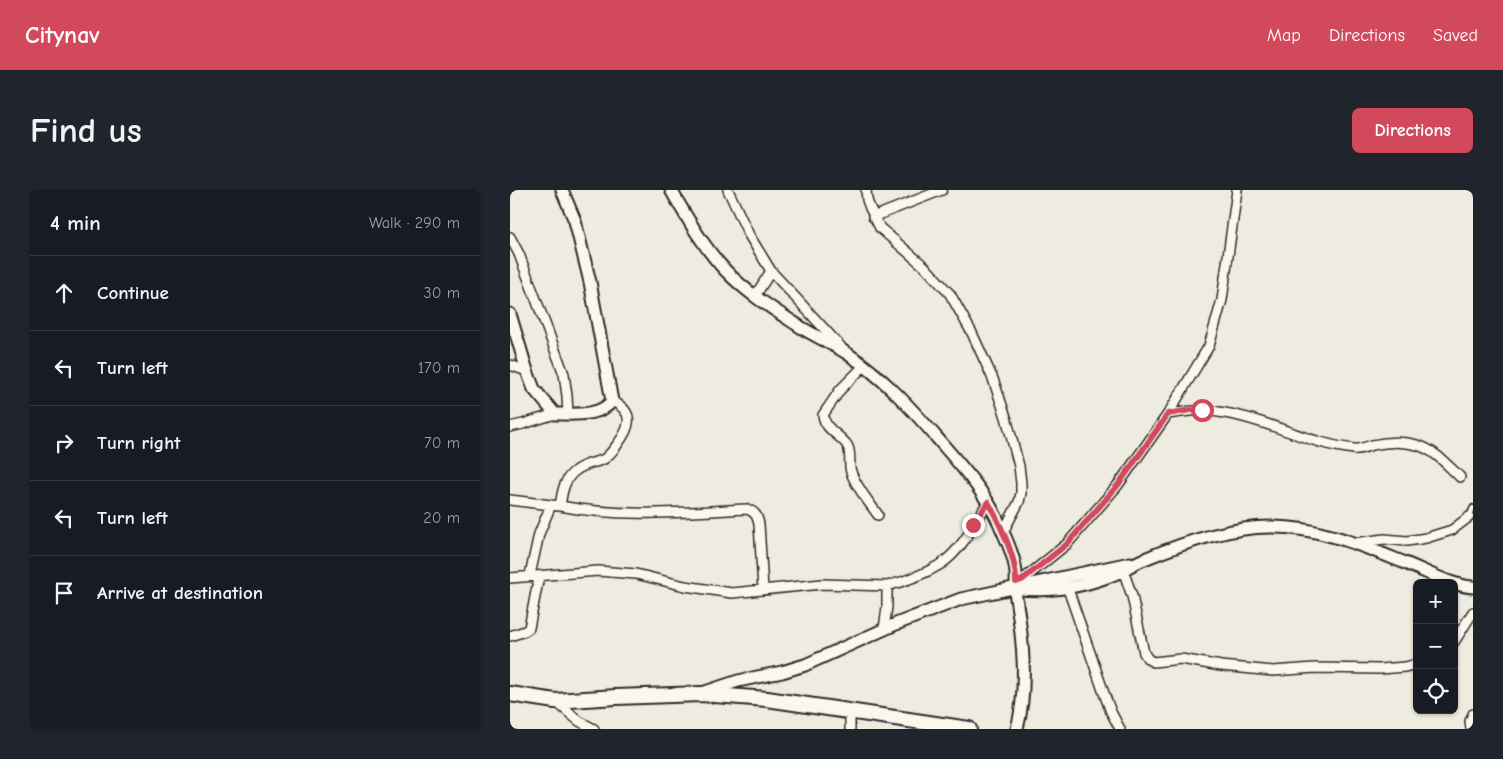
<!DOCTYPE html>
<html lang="en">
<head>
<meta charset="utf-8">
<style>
  body { margin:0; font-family:"Comic Neue",sans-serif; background:#20242c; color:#f1f3f6 }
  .controls { position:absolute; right:15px; bottom:15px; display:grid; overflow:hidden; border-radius:8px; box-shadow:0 1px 4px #0004 }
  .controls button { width:45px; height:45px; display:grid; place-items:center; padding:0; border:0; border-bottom:1px solid #363941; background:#171b24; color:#f1f3f6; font:25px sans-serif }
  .stop { position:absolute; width:15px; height:15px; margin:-11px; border:4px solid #d1495b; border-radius:50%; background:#fff }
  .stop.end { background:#d1495b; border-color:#fff; box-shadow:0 1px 5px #0008 }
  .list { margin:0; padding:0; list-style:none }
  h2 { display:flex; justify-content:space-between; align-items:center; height:65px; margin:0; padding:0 20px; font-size:21px }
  h2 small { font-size:16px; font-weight:400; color:#9ea1a6 }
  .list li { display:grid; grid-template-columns:32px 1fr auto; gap:15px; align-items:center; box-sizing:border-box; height:75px; padding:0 20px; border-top:1px solid #363941 }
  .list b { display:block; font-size:19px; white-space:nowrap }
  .list em { font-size:16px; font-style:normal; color:#9ea1a6 }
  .icon { flex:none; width:28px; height:28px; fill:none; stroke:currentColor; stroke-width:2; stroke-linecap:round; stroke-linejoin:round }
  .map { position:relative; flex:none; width:963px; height:539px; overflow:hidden; border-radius:8px }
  header { display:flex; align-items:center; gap:30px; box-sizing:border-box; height:70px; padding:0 25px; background:#d1495b; color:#fff }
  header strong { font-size:24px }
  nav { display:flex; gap:28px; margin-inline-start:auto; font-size:18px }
  .intro { display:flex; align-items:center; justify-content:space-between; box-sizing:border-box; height:120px; padding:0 30px }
  h1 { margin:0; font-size:35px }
  .button { padding:12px 22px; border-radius:8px; background:#d1495b; color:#fff; font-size:18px; font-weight:700 }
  main { display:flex; gap:30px; padding:0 30px }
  aside { flex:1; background:#171b24; border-radius:8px; box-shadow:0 1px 4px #0004 }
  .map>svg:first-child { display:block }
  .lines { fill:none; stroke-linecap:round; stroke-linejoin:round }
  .lane-casing { stroke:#2b2b2b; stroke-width:8 }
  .street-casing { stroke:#2b2b2b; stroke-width:12 }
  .secondary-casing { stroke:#2b2b2b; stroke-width:15 }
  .primary-casing { stroke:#2b2b2b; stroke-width:18 }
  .lane { stroke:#fbf7ec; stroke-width:4.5 }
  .street { stroke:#fbf7ec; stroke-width:9 }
  .secondary { stroke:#fbf7ec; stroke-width:11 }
  .primary { stroke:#fbf7ec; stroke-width:14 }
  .route { stroke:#d1495b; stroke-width:6 }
</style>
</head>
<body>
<header>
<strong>Citynav</strong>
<nav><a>Map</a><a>Directions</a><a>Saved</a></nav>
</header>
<div class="intro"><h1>Find us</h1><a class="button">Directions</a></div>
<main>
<aside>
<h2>4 min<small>Walk · 290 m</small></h2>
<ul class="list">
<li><svg class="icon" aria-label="ahead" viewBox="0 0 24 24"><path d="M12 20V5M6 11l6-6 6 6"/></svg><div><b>Continue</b></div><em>30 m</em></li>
<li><svg class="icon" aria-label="left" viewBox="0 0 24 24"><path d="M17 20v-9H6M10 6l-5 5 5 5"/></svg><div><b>Turn left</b></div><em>170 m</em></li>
<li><svg class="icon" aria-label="right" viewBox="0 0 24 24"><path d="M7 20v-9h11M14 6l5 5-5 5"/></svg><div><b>Turn right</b></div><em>70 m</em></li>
<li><svg class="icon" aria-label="left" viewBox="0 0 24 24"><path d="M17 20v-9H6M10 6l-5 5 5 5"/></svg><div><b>Turn left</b></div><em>20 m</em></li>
<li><svg class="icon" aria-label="arrive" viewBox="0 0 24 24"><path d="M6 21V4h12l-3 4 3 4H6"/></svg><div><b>Arrive at destination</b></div></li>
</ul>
</aside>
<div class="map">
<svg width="963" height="539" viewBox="0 0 963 539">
  <rect width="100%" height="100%" fill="#eeebe0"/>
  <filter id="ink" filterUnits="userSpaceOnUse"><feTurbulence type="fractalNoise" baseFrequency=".02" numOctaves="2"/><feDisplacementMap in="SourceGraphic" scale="10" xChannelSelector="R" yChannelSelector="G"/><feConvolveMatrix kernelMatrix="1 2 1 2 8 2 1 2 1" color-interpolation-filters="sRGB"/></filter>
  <g filter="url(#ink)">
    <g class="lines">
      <defs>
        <path id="lane" d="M959 327 963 318"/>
        <path id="street" d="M218 0 239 45 261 81 331 157
          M356 0 357 10 360 18 370 38 415 77 440 104 462 143 483 189 496 227 509 276 511 293V303L509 312 493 342
          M363 27 432 0
          M0 47 9 64 54 184 57 206 58 224
          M245 106 261 81
          M0 175 17 181
          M355 175 330 200 313 225C315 240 329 244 337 255 342 262 338 273 341 282 346 297 359 312 368 325
          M658 224C677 221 695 219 715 223 759 230 799 254 844 259 850 260 855 257 862 255 876 252 893 251 907 255 925 260 937 275 950 287
          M0 237 13 234 45 224
          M0 310 41 315
          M50 316C112 328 174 322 237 319 245 322 247 325 249 334L253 399
          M845 353 874 349 897 351 916 348 942 340 959 327
          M613 380 622 406 634 463 638 469 643 472 671 469 711 476 763 481 805 478 870 479 895 477 907 474
          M20 385 29 344 41 315 50 316C52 303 54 289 65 281 73 274 85 273 94 269 99 266 103 260 107 255 120 238 126 222 102 211
          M0 388 88 381 126 384 175 396 222 403 312 394 377 396V417L374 439
          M506 392 516 387 557 354 608 295 658 224 699 156 712 110 727 0
          M377 396C396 391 415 384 431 374 452 360 465 333 478 312
          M558 399 595 506 601 522 610 539
          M0 446 15 441 19 438 29 386
          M944 452 963 422
          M45 511 69 531 84 539
          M340 521V539
          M961 539 960 531 963 524"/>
        <path id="secondary" d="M161 0C177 28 194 58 216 81 238 104 266 121 292 138 307 147 323 154 338 164 373 187 401 218 428 249 453 278 479 306 493 342 498 353 506 373 506 385 507 393 504 399 506 408 513 450 518 496 507 539
          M0 124 17 181 24 199 45 224C63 224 90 227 102 211L80 92 65 31 52 0
          M504 398C538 403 573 397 605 384 614 380 622 374 632 370 670 354 718 337 760 337 807 336 853 356 895 373 915 381 942 396 963 397
          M192 503 228 491 272 482 295 475 386 434 451 409 620 373"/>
        <path id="primary" d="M0 504 45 511 106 507 191 504 257 509 459 539"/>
      </defs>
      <use href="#lane" class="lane-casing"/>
      <use href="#street" class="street-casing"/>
      <use href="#secondary" class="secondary-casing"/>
      <use href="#primary" class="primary-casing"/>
      <use href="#lane" class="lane"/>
      <use href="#street" class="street"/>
      <use href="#secondary" class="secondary"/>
      <use href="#primary" class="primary"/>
    </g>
  </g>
  <g class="lines" filter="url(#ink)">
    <path class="route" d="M463 335 478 312C489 332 507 368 506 392L512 390 557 354 608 295 658 224 680 220H692"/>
  </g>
</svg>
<div class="controls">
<button>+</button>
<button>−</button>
<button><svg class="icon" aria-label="locate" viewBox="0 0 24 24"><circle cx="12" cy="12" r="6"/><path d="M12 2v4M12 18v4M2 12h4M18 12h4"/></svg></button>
</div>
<div class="stop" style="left:692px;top:220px"></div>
<div class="stop end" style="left:463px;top:335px"></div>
</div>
</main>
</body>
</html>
